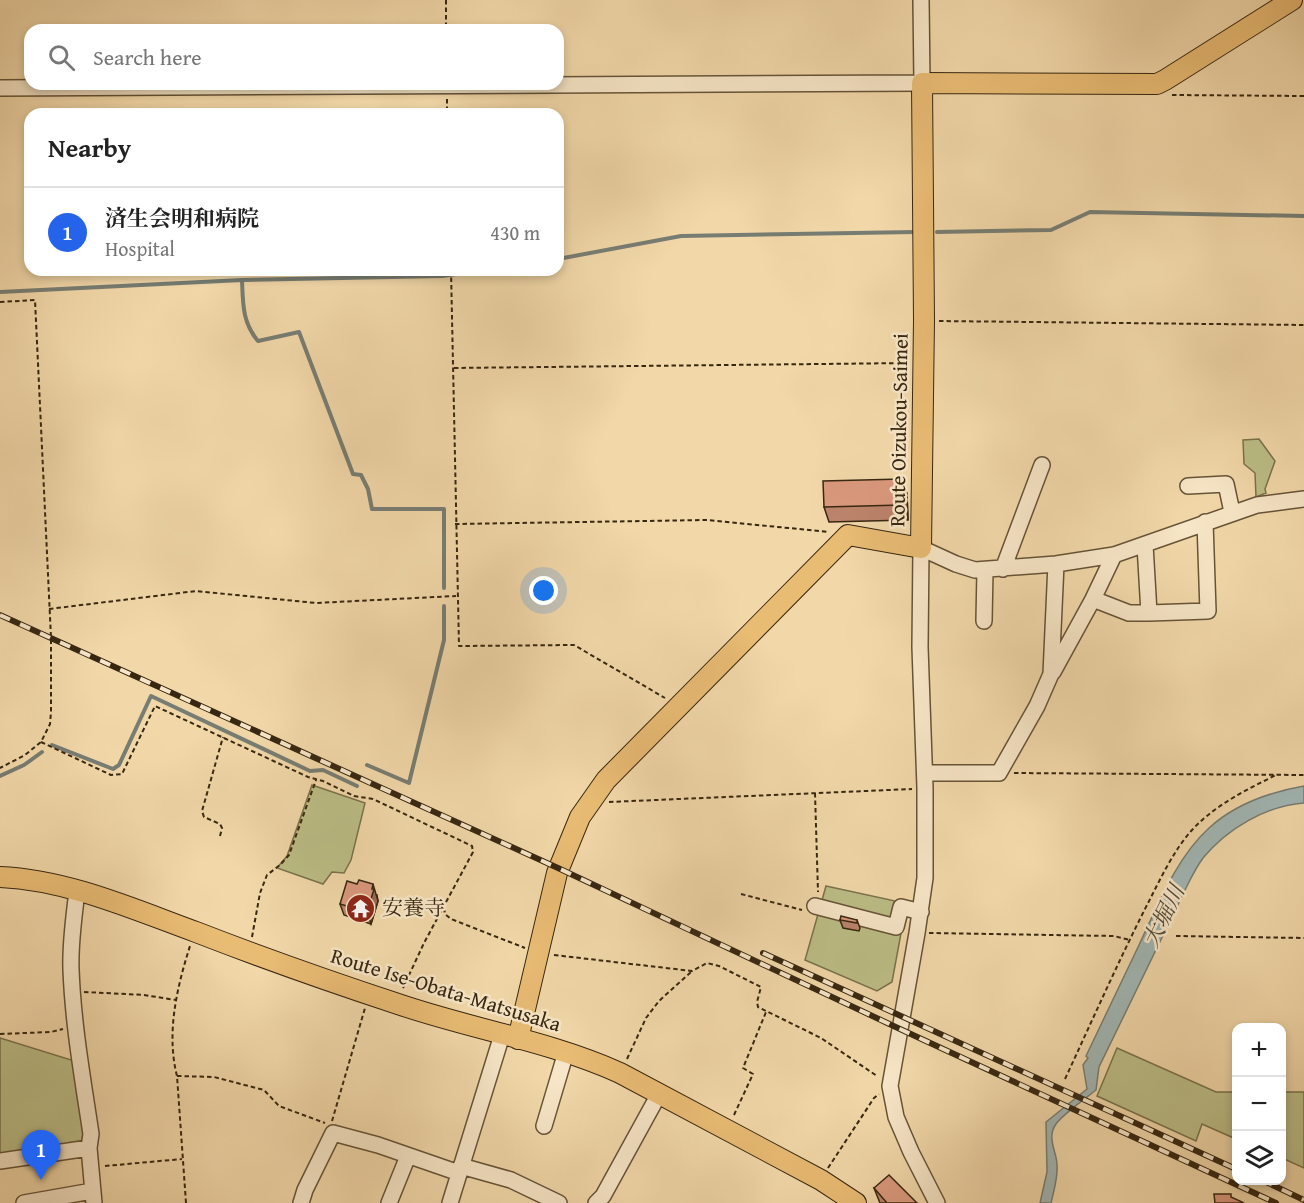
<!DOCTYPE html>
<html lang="en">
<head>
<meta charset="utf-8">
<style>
  body { margin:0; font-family:"Gentium Book Plus","Noto Serif JP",serif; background:#f2f2f2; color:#222 }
  .controls { position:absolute; right:18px; bottom:18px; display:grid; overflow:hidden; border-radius:12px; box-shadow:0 3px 9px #0003 }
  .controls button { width:54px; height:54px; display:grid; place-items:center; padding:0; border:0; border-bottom:2px solid #e0e0e0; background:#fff; color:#222; font:30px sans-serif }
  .you { position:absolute; left:544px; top:591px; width:21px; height:21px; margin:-15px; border:4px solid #fff; border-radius:50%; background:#1a73e8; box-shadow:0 0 0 9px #1a73e833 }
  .badge { display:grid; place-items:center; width:39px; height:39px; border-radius:50%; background:#2563eb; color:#fff; font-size:20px; font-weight:700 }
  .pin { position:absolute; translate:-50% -50px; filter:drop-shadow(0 2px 3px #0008) }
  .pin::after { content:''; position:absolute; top:32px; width:21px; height:18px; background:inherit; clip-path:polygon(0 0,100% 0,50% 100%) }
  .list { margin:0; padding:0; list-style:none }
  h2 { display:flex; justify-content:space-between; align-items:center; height:78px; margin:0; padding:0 24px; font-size:26px }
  h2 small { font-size:20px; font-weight:400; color:#767676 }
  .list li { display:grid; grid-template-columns:39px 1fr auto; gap:18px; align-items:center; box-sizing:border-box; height:90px; padding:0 24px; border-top:2px solid #e0e0e0 }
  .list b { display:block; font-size:22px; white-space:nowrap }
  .list p { margin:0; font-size:20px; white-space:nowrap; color:#767676 }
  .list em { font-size:20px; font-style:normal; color:#767676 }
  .icon { flex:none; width:33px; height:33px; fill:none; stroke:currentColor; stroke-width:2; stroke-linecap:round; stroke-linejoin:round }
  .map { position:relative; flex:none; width:1304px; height:1203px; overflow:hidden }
  .search { position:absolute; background:#fff; box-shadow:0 3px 9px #0003; left:24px; top:24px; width:540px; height:66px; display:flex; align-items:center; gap:15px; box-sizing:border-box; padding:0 21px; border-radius:18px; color:#767676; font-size:22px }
  .panel { position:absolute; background:#fff; box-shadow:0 3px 9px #0003; left:24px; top:108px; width:540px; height:168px; border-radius:18px }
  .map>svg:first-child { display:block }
  .green { fill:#bcbe87; stroke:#7a724c; stroke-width:1.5 }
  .water { fill:#a1b6b4; stroke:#777d73; stroke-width:1.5 }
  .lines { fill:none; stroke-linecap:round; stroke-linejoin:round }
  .stream { stroke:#777d73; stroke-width:4 }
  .minor-casing { stroke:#665337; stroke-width:18 }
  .major-casing { stroke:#372711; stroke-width:22 }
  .path { stroke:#372711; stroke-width:2; stroke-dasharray:4.5 3; stroke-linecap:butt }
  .minor { stroke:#f7e6c7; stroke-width:15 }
  .major { stroke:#e9bc74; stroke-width:20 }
  .rail-casing { stroke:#372711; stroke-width:6 }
  .rail { stroke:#f7e6c7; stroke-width:4; stroke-dasharray:11; stroke-linecap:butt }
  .wall { fill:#bc846c; stroke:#372711; stroke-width:1.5 }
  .shaded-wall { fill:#996b58; stroke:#372711; stroke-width:1.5 }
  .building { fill:#db997e; stroke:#372711; stroke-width:1.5 }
  .labels { text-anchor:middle; stroke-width:5; stroke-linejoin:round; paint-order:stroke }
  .street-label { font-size:21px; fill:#372711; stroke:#f7e6c7 }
  .poi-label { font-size:21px; fill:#372711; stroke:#f7e6c7; text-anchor:start }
  .water-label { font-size:22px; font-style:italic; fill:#524b3a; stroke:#f7e6c7 }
</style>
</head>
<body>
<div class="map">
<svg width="1304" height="1203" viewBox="0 0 1304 1203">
  <rect width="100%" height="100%" fill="#f2d8a9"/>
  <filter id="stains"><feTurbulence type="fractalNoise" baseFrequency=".00333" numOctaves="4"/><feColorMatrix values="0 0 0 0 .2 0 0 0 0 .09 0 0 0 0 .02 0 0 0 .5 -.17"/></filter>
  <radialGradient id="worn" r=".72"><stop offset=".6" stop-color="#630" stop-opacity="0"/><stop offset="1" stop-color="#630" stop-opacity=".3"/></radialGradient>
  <path class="green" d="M1259 439 1275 461 1265 489 1266 493 1256 497 1255 473 1244 464 1243 440Z
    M312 785 365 803 351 860 344 873 332 872 323 884 277 868 287 856Z
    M826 886 900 902 902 928 892 982 877 991 805 960Z
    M0 1038 81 1063 89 1148 0 1161Z
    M1117 1048 1216 1092H1236V1139L1202 1124 1196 1141 1097 1096Z
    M1282 1092H1304V1168L1282 1158Z"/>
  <path class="water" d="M1304 786V803C1266 806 1228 828 1203 858 1198 865 1193 874 1189 882L1099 1067 1096 1090C1086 1098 1062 1115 1056 1124 1046 1138 1057 1152 1057 1165 1058 1178 1054 1190 1051 1203H1040L1047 1172 1046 1122 1087 1089 1083 1065 1088 1058 1086 1056C1104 1019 1121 982 1139 945 1158 905 1176 858 1209 828 1235 804 1270 792 1304 786Z"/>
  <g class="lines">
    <path class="stream" d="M937 232 1051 230 1090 212 1304 216
      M558 259 681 236 915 232
      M0 292 242 280
      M444 588V509H372L368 489 361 475 353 474 299 332 258 341C242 322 243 303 242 280L442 276 484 270
      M52 745 113 769 119 765 151 696 310 771 323 770 357 786
      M367 765 409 783 444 640V606
      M0 776 24 765 42 752"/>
    <defs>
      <path id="minor" d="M0 88 922 83 921 0
        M1188 486 1226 484 1232 512
        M1145 545 1149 613 1208 611 1205 522
        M1003 569 1042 465
        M1093 599 1129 613H1149
        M984 621 985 570
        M1053 672 1093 599 1114 555
        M925 773H999L1037 706 1051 674 1056 564
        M77 891C74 917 70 943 71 969 73 1025 83 1080 91 1134L89 1148 94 1203
        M815 906 896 927 901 907 921 912
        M544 1126 566 1052
        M0 1161 89 1148
        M461 1166 511 1180 559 1203
        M24 1203 92 1191
        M301 1203 305 1190 333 1133 378 1145 459 1173
        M389 1203 408 1156
        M450 1203 502 1035
        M596 1203 603 1196 659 1094
        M937 1203 911 1152 896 1117 890 1086 917 933 925 878V788L920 647 921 548 956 564 975 570 1056 564 1114 555 1257 505 1304 499"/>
      <path id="major" d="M0 877C68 880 133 909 196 932 263 958 331 982 398 1004 471 1029 549 1041 620 1073L821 1180 856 1203
        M518 1039 557 873 580 817 606 780 848 535 921 548 924 320 922 83 1157 84 1165 80 1292 0"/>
    </defs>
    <use href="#minor" class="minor-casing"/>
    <use href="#major" class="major-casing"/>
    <path class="path" d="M446 0V30
      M1172 95 1304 96
      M447 99V114
      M451 270 459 646 574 645 665 698
      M0 302 35 300 51 638V712L50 724 41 742 25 755 0 768
      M939 321 1304 325
      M454 368 909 363
      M455 524 707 520 829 532
      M49 609 196 591 316 603 456 596
      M41 742 111 775 122 774 155 706 308 777 323 781 354 796 373 799 472 846 473 852 424 943 403 988
      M1014 773 1304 775
      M815 793 818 892
      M609 802 912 789
      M220 836 222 828 220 824 204 817 202 811 223 737
      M741 894 802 910
      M444 908 445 914 451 919 525 948
      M929 933 1114 936 1130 940
      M1176 936 1304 938
      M252 937 260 893 267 875 280 865 289 855 316 780
      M554 955 692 971 707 963 719 966 761 987 757 1002 758 1007 821 1038 877 1076
      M84 992 144 995 176 1000
      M0 1034 51 1032 63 1029
      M627 1059 646 1018 659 1001 692 971
      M177 1076 214 1077 264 1090 279 1106 325 1123
      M1065 1079C1092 1021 1118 962 1147 905 1160 880 1173 851 1192 830 1215 805 1246 790 1276 775
      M734 1115 753 1074 743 1068 766 1012
      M332 1121 365 1008
      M105 1166 182 1159
      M828 1168 874 1098 879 1094
      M186 1203 177 1076C166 1033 177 987 190 946"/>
    <use href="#minor" class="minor"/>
    <use href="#major" class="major"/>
    <defs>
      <path id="rail" d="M0 615 558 868 900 1029 1276 1203
        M763 953 1236 1169
        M1262 1180 1304 1200"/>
    </defs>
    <use href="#rail" class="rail-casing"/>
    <use href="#rail" class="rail"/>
  </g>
  <path class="wall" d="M902 479 907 494 908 520 829 522 824 507Z
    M377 895 378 901 371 924 344 915 340 904Z
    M840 920H857L860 928 859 931 843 928Z
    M874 1188 917 1203H880Z"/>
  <path class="shaded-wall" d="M902 479 907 494 908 520 902 505Z
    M373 884 378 901 371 924 367 912Z"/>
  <path class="building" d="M902 479V505L824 507 823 481Z
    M359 880 373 884 372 889H374L367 912 340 904 347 881 357 884Z
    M841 916 857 920V923L840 920Z
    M889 1175 917 1203H887L874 1188Z
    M1214 1194H1231V1197L1244 1203H1215Z"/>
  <defs>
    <symbol id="temple-disc" viewBox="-11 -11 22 22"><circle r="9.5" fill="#8f2418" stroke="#f7e6c7"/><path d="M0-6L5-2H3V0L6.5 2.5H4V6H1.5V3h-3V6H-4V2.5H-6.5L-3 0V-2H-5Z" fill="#fff"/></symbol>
  </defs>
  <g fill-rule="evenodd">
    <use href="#temple-disc" x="344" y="892" width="33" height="33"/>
  </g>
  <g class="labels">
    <g class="street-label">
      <text transform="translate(899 430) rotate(-89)" y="7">Route Oizukou-Saimei</text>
      <text transform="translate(446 990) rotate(17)" y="7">Route Ise-Obata-Matsusaka</text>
    </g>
    <g class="poi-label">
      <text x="382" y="915">安養寺</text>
    </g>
    <g class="water-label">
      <text transform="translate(1163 916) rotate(-64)" y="8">大堀川</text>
    </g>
  </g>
  <rect width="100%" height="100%" filter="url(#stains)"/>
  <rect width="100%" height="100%" fill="url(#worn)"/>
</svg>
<div class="controls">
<button>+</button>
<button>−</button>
<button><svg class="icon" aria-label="layers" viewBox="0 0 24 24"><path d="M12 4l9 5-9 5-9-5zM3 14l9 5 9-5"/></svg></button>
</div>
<div class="you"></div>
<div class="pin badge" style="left:41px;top:1180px">1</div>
<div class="search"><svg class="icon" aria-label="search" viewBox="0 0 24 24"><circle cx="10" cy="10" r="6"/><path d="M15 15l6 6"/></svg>Search here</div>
<section class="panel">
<h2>Nearby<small></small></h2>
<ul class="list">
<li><span class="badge">1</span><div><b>済生会明和病院</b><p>Hospital</p></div><em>430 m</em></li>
</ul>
</section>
</div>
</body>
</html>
